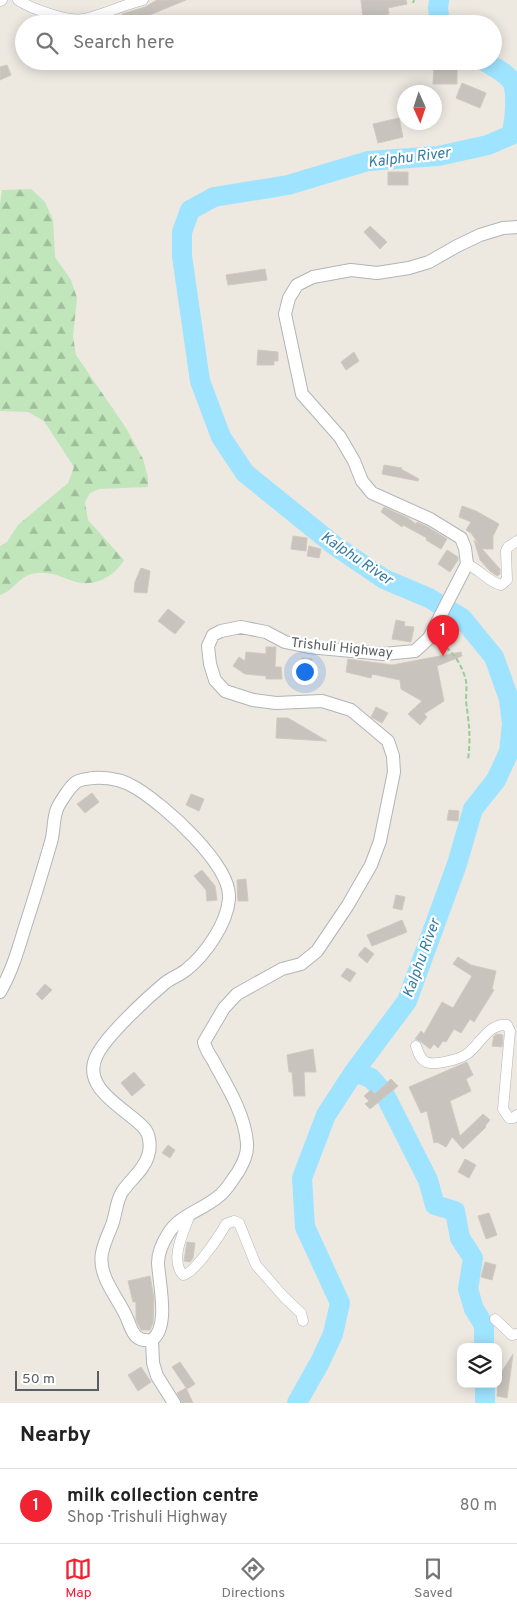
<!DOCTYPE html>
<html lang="en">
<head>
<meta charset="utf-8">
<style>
  body { margin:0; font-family:Overpass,sans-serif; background:#f6f6f6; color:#222 }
  .controls { position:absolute; right:15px; bottom:15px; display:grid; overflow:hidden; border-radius:10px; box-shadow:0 2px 12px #0003 }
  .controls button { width:45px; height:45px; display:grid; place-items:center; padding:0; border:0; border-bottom:1px solid #e0e0e0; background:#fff; color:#222; font:25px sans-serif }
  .compass { position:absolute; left:397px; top:85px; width:45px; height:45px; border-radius:50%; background:#fff; box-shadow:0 2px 12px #0003; rotate:177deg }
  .scale { position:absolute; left:15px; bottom:12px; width:84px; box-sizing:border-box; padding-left:5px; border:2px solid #595f62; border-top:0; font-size:14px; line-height:18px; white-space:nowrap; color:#595f62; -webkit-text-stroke:4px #fff; paint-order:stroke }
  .you { position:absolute; left:304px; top:671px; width:18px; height:18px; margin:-12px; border:4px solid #fff; border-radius:50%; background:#1a73e8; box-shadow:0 0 0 8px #1a73e833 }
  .badge { display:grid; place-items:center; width:32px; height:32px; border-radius:50%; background:#f12231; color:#fff; font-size:16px; font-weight:700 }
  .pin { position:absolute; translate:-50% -41px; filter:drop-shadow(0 1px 2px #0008) }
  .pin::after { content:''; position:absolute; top:26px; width:18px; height:15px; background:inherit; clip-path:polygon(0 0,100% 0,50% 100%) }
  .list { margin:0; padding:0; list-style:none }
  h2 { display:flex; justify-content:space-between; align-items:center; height:65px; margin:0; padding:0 20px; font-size:21px }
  h2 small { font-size:16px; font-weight:400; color:#767676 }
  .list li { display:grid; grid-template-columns:32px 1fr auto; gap:15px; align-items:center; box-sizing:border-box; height:75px; padding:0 20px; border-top:1px solid #e0e0e0 }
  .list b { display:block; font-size:19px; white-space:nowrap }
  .list p { margin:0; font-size:16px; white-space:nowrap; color:#767676 }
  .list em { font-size:16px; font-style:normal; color:#767676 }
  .icon { flex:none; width:28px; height:28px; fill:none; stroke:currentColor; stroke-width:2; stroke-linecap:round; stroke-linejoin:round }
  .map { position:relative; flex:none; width:517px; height:1403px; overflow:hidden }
  .search { position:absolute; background:#fff; box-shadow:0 2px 12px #0003; left:15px; right:15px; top:15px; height:55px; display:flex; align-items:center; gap:12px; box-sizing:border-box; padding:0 18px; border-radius:28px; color:#767676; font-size:19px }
  .sheet { height:140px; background:#fff }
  nav { display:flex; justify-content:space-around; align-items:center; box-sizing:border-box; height:70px; border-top:1px solid #e0e0e0; background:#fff; font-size:14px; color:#767676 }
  nav a { display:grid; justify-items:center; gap:2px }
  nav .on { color:#f12231 }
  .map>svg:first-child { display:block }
  .forest { fill:url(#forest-firs) }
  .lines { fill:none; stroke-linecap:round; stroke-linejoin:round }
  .river { stroke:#9ee3ff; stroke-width:20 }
  .building { fill:#c8c3bd; stroke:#d2c9be }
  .minor-casing { stroke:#b1b5b9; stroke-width:11 }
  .tertiary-casing { stroke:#b1b5b9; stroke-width:14 }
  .path { stroke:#97cd9d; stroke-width:2; stroke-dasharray:5 2.5; stroke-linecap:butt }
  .minor { stroke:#fff; stroke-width:10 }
  .tertiary { stroke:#fff; stroke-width:12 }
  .labels { text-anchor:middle; stroke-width:4.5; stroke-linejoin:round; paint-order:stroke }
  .street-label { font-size:14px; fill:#595f62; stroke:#fff }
  .water-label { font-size:15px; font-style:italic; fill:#337ba3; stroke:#fff }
</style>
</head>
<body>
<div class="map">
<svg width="517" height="1403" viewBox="0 0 517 1403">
  <defs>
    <pattern id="forest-firs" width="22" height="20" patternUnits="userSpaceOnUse" patternTransform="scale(1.25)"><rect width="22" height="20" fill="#c1e6bb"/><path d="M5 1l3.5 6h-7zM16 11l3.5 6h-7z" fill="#a0be9b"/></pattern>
  </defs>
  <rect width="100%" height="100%" fill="#ede8e0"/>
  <path class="forest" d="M31 189 45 202 53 220 55 257 71 280 77 298 73 336 76 355 126 428 143 459 148 478V487L99 489 90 493 85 502 88 520 124 560C115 576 95 587 76 582 59 577 51 570 31 574 19 577 12 592 0 595V546L7 542 18 525 68 483 74 467 44 421 28 412 0 411V205L2 190Z"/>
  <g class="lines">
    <path class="river" d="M439 0 438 8 440 24
      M354 1072 371 1078 384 1093 428 1180 435 1205 455 1211 460 1238 473 1258 468 1289 474 1309 484 1325V1347
      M297 1403 320 1362 333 1334 340 1303 305 1227 302 1178 326 1115 354 1072 407 1001 457 864 473 809 496 780 509 752 512 724 509 699 494 657 462 618 429 598 384 579 334 545 245 473 221 437 200 381 182 256V232L190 210 214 197 288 185 368 161 438 156 488 145 511 135C515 121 517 97 513 83 507 73 494 67 484 61
      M485 1403V1384"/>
  </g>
  <path class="building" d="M157 0H186L135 21 136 24H126L122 14 145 7Z
    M361 0H406L407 4 388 8 389 14 363 18Z
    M115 17 117 22 112 24H93Z
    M7 65 11 75 0 80V67Z
    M434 67H457V84H433Z
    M462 83 486 93 480 108 456 98Z
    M399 118 403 137 378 143 373 124Z
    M388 172H408V185H388Z
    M370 226 387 242 380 249 364 232Z
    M265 269 267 280 228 285 226 275Z
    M258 350 278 352V361H274V365H257Z
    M354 352 359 361 346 370 341 362Z
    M384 465 402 468 401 469 419 479 418 481 382 474Z
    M462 506 476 511 499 524 493 536V549H482L500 569V574L497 576 490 571 480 560 474 540 480 546 471 533 466 530 471 522 459 517Z
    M384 507 408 518 416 524 417 522 426 526 447 539 441 549 426 540 427 538 403 525 402 527 381 512Z
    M293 536 307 538 306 551 291 549Z
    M309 546 321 549 319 558 307 556Z
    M447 550 458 557V560L450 572 438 564Z
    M141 568 150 571 147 593 134 592 135 582Z
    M168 609 185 622 175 634 158 621Z
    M396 620 405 622 404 626 414 627 411 642 392 639Z
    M266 647H276L275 667H281L282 679H266V676L245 674 233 666 239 657 245 661 246 652 266 654Z
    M461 652 462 656 437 666 444 701 424 714 427 717 420 725 408 714 422 701 401 689 400 680 372 674 371 678 346 672 348 659 392 665Z
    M302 658 312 659V669H301Z
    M376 707 388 713 382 723 371 717Z
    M277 718H288L327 741 276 738Z
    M92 793 99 802 85 813 77 804Z
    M191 794 204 799 199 811 186 805Z
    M449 810 459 811 458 821 447 820Z
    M202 870 215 886 217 900 207 901 206 890 194 876Z
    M246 879 248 901H238L237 880Z
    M396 895 405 897 402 910 393 908Z
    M402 920 407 932 372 946 367 935Z
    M365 947 374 954 367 963 358 955Z
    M458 957 471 965 496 971 492 989 494 990 474 1022 470 1019 461 1033 454 1029 446 1042 443 1041 438 1048 434 1044 430 1049 420 1041 415 1039 421 1031 424 1034 442 1002 453 1008 472 976 453 964Z
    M347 968 356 973 350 982 341 976Z
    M45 984 52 990 42 1000 36 994Z
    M497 1034 503 1035 502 1047 492 1046 494 1036Z
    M313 1049 316 1072H304L305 1096H294L292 1072H289L287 1055Z
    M467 1062 473 1075 466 1079 471 1091 450 1101 460 1136 483 1114 490 1120 485 1126 486 1127 463 1149 452 1137 446 1147 437 1142 434 1143 427 1111 421 1113 409 1087Z
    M134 1072 145 1085 132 1096 121 1083Z
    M391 1079 398 1086 370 1109 365 1104 369 1101 364 1096 371 1090 375 1094Z
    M168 1145 175 1150 170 1158 162 1153Z
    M465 1159 476 1165 469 1178 458 1172Z
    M489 1213 497 1235 486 1239 478 1216Z
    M187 1242 195 1243 193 1258 190 1262 184 1261Z
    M485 1262 496 1265 492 1280 481 1277Z
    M150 1276 154 1298 153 1323 150 1330H141L136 1320V1302H133L128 1281Z
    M513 1354 507 1398 497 1396 499 1376Z
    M180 1362 195 1384 187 1389 172 1367Z
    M141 1367 151 1382 138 1391 128 1375Z
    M186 1388 193 1403H182L177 1393Z"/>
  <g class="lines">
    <defs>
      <path id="minor" d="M18 0C32 9 68 22 84 19 105 14 123 5 143 0
        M0 1 2 0
        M467 564C480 570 490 583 501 585L507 580 506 551 508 547 517 541
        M416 1046C418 1052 420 1059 426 1062 435 1066 460 1059 467 1054 480 1045 488 1023 507 1025L510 1031 503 1109 509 1118H513L517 1115
        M190 1214C184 1232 169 1259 183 1275 194 1274 220 1235 226 1224L234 1221 239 1223 256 1265 284 1297 301 1313 303 1321
        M495 1319 512 1335 517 1334"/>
      <path id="tertiary" d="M0 992C12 971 18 950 25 927 34 899 43 870 51 842 54 832 53 822 56 812 57 806 70 787 75 783 79 779 88 779 93 778 108 777 123 780 136 788 164 805 232 865 229 899 227 924 205 955 186 970 180 975 171 978 165 983 147 998 107 1035 97 1055 79 1089 129 1110 144 1128 150 1134 151 1148 148 1156 144 1170 130 1180 122 1192 116 1202 116 1214 112 1225 108 1235 104 1243 102 1253 98 1275 115 1294 124 1312 132 1326 131 1343 152 1340 170 1327 159 1283 158 1263 158 1254 163 1242 168 1234 179 1215 203 1210 219 1196 227 1190 232 1180 238 1172 243 1163 248 1154 247 1143 245 1116 229 1089 216 1066 212 1057 206 1052 204 1042L224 1008 237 994 282 969 301 964 317 951 348 905 371 865 380 841 394 772 393 756 388 741 351 710 322 701 276 703 253 700 225 691 215 680 210 664 208 646 213 635 221 631 241 627 266 632 285 642 309 647 384 654 415 651 429 638 467 564 465 548 461 538 430 519 372 493 362 481 354 461 340 437 302 394 285 314 289 298 297 285 313 277 351 270 377 273 409 268 429 262 457 246 480 235 503 228 517 227
        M152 1340 153 1363 157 1376 174 1403"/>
    </defs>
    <use href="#minor" class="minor-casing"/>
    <use href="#tertiary" class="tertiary-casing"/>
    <path class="path" d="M413 3 414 0
      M440 643C453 650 463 667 466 681 467 688 466 695 466 701 469 725 471 735 468 760"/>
    <use href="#minor" class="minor"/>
    <use href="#tertiary" class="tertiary"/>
  </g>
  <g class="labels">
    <g class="street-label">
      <text transform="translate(342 647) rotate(6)" y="5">Trishuli Highway</text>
    </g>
    <g class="water-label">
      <text transform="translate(409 157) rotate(-7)" y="5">Kalphu River</text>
      <text transform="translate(357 558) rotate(34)" y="5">Kalphu River</text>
      <text transform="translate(421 958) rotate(-70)" y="5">Kalphu River</text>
    </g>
  </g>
</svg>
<div class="controls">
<button><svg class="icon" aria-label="layers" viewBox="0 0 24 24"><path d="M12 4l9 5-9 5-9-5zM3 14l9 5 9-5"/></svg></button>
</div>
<svg class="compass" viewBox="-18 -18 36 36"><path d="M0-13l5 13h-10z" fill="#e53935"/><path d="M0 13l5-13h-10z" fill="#767676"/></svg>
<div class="scale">50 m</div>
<div class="you"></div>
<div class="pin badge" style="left:443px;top:656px">1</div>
<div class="search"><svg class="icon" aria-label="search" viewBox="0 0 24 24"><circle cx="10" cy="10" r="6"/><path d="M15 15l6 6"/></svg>Search here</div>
</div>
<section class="sheet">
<h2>Nearby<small></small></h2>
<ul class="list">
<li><span class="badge">1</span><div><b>milk collection centre</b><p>Shop · Trishuli Highway</p></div><em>80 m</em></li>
</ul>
</section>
<nav>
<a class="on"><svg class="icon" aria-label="map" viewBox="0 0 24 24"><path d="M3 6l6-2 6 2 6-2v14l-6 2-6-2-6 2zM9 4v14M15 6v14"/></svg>Map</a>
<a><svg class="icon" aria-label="directions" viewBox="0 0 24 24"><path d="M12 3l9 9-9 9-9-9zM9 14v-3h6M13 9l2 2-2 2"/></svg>Directions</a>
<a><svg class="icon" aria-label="saved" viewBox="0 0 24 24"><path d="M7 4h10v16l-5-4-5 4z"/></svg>Saved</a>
</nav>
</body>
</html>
